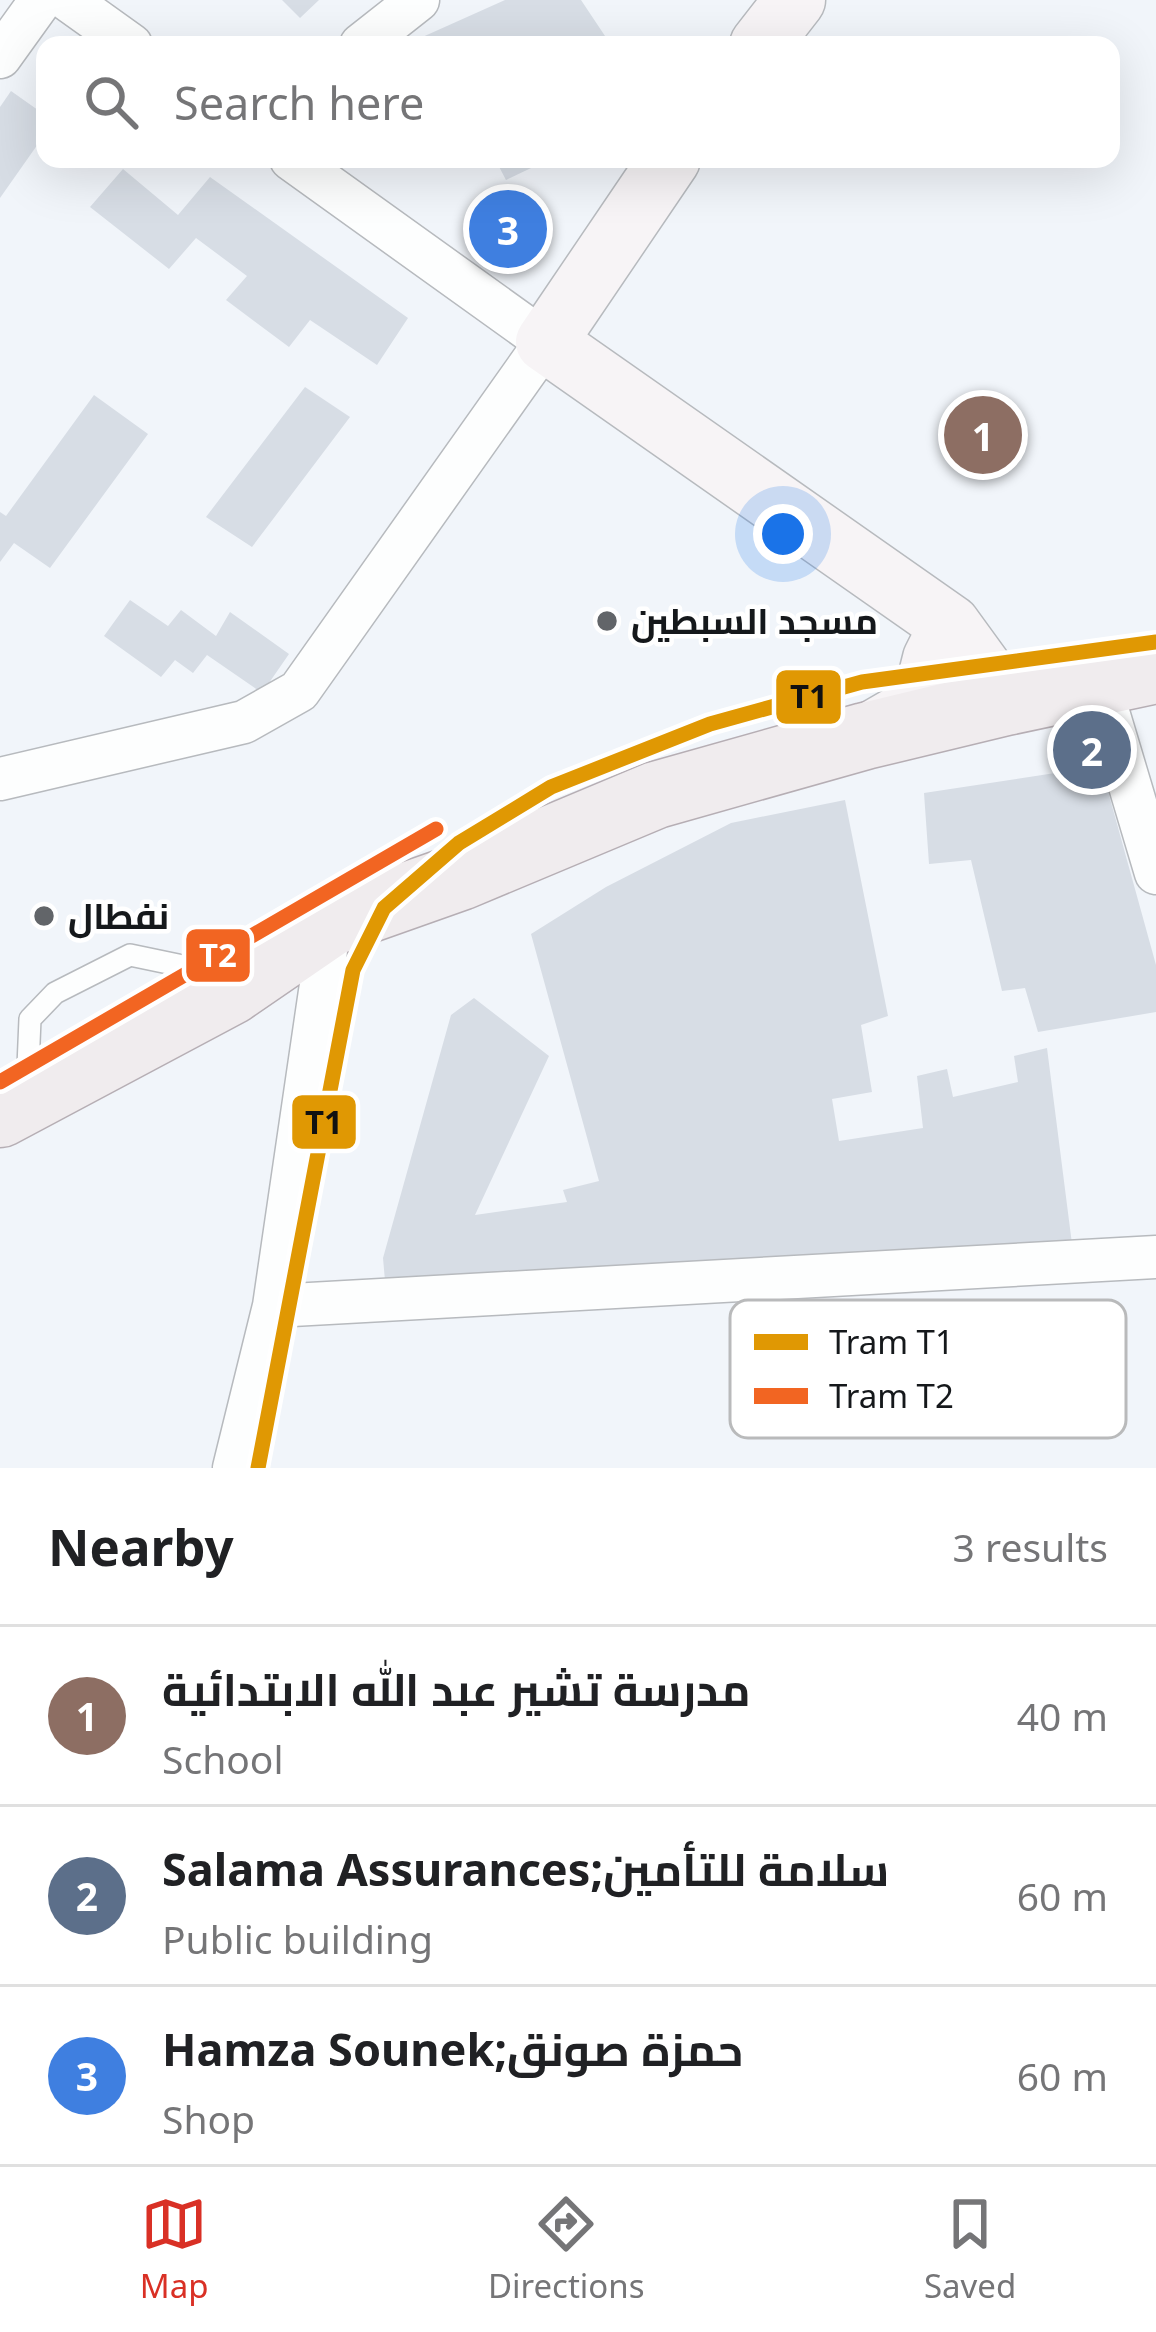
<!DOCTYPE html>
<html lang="en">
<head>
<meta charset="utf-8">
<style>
  body { margin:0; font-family:"Noto Sans",Cairo,sans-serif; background:#f6f6f6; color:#202124 }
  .you { position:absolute; left:783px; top:534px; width:42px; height:42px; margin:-30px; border:9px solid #fff; border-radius:50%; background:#1a73e8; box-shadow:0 0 0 18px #1a73e833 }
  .badge { display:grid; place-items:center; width:78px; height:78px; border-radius:50%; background:#d93025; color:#fff; font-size:39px; font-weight:700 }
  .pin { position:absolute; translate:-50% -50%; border:6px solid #fff; box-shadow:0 3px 12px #0006 }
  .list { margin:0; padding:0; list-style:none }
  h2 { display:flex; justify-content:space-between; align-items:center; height:156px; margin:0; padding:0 48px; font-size:51px }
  h2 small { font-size:39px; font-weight:400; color:#757577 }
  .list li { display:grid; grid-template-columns:78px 1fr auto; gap:36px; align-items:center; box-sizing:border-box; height:180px; padding:0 48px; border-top:3px solid #e0e0e0 }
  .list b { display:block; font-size:45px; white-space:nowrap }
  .list p { margin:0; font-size:39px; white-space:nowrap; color:#757577 }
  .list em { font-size:39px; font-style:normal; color:#757577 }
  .icon { flex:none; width:66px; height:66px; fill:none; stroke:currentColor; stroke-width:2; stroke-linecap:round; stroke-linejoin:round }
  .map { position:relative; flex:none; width:1156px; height:1468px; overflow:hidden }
  .search { position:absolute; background:#fff; box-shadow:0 12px 48px #0002; left:36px; right:36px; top:36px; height:132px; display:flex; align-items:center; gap:30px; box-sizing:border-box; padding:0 42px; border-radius:24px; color:#757577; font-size:45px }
  .sheet { height:696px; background:#fff }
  nav { display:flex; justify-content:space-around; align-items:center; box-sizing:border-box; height:168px; border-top:3px solid #e0e0e0; background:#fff; font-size:33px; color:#757577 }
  nav a { display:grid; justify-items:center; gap:6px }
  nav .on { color:#d93025 }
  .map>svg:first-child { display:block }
  .building { fill:#d7dde5 }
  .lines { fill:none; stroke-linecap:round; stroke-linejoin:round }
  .lane-casing { stroke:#b7babe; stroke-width:24 }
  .street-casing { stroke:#b7babe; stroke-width:45 }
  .secondary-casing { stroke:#b7babe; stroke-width:63 }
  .primary-casing { stroke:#b6aeb4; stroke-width:69 }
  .lane { stroke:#fdfefe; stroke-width:21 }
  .street { stroke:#fdfefe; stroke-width:42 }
  .secondary { stroke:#f7f4f6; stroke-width:60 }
  .primary { stroke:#f0ecee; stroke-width:66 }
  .tram-1-casing { stroke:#fff; stroke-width:24 }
  .tram-2-casing { stroke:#fff; stroke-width:24 }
  .tram-1 { stroke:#e09803; stroke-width:15 }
  .tram-2 { stroke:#f26522; stroke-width:15 }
  .poi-dot { fill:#626569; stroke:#fff; stroke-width:4.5 }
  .labels { text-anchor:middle; stroke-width:9; stroke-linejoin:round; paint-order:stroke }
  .poi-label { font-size:36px; font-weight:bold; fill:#15181b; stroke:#fff; text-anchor:start }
  .key { fill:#fff; stroke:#b9babb; stroke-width:3 }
  .key-label { font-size:33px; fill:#15181b }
  .line-badge { stroke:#fff; stroke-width:4.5 }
  .badge-label { font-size:33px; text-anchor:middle; font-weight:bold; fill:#fff }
  .pale-badge-label { font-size:33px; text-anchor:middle; font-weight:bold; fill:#111 }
</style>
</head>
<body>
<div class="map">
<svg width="1156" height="1468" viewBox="0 0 1156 1468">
  <rect width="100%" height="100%" fill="#f1f5fa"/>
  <path class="building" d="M282 0H319L300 18Z
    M505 0H581L611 45H421L418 39Z
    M11 91 45 115V134L0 198V107Z
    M495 159H550L506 180Z
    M123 169 178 215 210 177 408 318 377 365 310 320 289 347 226 300 247 276 196 238 169 269 90 207Z
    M499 197 521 213 506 235 483 218Z
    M305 387 350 417 252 547 206 517Z
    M94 395 148 434 50 568 14 543 0 562V512L6 516Z
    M130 600 168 626 181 610 216 636 230 612 289 654 262 693 207 655 193 673 175 660 161 677 104 636Z
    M1101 766 1156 965V1012L1038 1032 1025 988 1002 991 971 860 929 864 924 793Z
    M845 800 888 1016 861 1025 872 1092 832 1099 839 1141 923 1128 917 1076 947 1069 953 1097 1018 1082 1014 1056 1047 1048 1072 1244 386 1292 383 1258 451 1015 474 998 549 1056 475 1215 567 1202 563 1190 599 1181 531 934 606 887 731 823Z"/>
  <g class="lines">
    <defs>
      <path id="lane" d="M27 1090 30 1019 55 993 130 955 178 965 220 986"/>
      <path id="street" d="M68 0 131 45
        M361 45 418 0
        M0 57 41 0
        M1099 682 1156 873
        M0 779 244 722 299 691 546 342 291 159
        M274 1306 1156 1257
        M234 1468 274 1306 330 923"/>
      <path id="secondary" d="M760 45 795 0
        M670 159 546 342 950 625 1006 702
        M865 736 922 703 933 659 950 625"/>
      <path id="primary" d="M0 1114 231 991 330 923 460 877 656 795 865 736 1006 702 1156 670"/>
    </defs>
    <use href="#lane" class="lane-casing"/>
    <use href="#street" class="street-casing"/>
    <use href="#secondary" class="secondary-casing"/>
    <use href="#primary" class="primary-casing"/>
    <use href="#lane" class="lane"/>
    <use href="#street" class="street"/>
    <use href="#secondary" class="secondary"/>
    <use href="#primary" class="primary"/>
    <defs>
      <path id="tram-1" d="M258 1468 353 970 384 908 459 843 551 787 710 724 862 682 1156 642"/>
      <path id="tram-2" d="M0 1082 436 829"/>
    </defs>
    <use href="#tram-1" class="tram-1-casing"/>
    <use href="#tram-2" class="tram-2-casing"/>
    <use href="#tram-1" class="tram-1"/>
    <use href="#tram-2" class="tram-2"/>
  </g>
  <g class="poi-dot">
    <circle cx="607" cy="621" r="12"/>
    <circle cx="44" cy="916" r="12"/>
  </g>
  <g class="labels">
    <g class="poi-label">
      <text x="631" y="634">مسجد السبطين</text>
      <text x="68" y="929">نفطال</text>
    </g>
  </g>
  <rect x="730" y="1300" width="396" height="138" rx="18" class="key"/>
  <rect x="754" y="1334" width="54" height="16" fill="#e09803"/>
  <rect x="754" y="1388" width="54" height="16" fill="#f26522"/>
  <g class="key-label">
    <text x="829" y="1354">Tram T1</text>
    <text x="829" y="1408">Tram T2</text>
  </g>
  <g class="line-badge">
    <rect x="774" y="668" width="69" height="58" rx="12" fill="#e09803"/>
    <rect x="184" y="927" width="68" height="57" rx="12" fill="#f26522"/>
    <rect x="290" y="1093" width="68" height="58" rx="12" fill="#e09803"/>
  </g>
  <g class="badge-label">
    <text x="218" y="967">T2</text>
  </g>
  <g class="pale-badge-label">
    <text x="809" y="708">T1</text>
    <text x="324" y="1134">T1</text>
  </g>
</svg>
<div class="you"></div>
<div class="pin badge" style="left:983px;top:435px;background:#8d6e63">1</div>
<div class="pin badge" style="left:1092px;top:750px;background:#5c6f8a">2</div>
<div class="pin badge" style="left:508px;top:229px;background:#3f7fe0">3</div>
<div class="search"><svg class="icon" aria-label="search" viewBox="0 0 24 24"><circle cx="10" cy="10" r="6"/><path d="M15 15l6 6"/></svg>Search here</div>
</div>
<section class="sheet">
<h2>Nearby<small>3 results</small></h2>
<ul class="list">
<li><span class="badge" style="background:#8d6e63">1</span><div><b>مدرسة تشير عبد الله الابتدائية</b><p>School</p></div><em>40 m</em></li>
<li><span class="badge" style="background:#5c6f8a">2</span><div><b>Salama Assurances;سلامة للتأمين</b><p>Public building</p></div><em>60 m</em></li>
<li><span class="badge" style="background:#3f7fe0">3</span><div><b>Hamza Sounek;حمزة صونق</b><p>Shop</p></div><em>60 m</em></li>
</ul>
</section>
<nav>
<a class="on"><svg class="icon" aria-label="map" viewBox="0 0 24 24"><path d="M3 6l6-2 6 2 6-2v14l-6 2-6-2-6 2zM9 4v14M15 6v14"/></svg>Map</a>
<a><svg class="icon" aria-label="directions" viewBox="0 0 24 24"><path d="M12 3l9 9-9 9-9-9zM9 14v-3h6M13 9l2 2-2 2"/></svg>Directions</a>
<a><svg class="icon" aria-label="saved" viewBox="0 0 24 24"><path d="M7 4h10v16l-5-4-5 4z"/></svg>Saved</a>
</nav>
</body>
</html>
